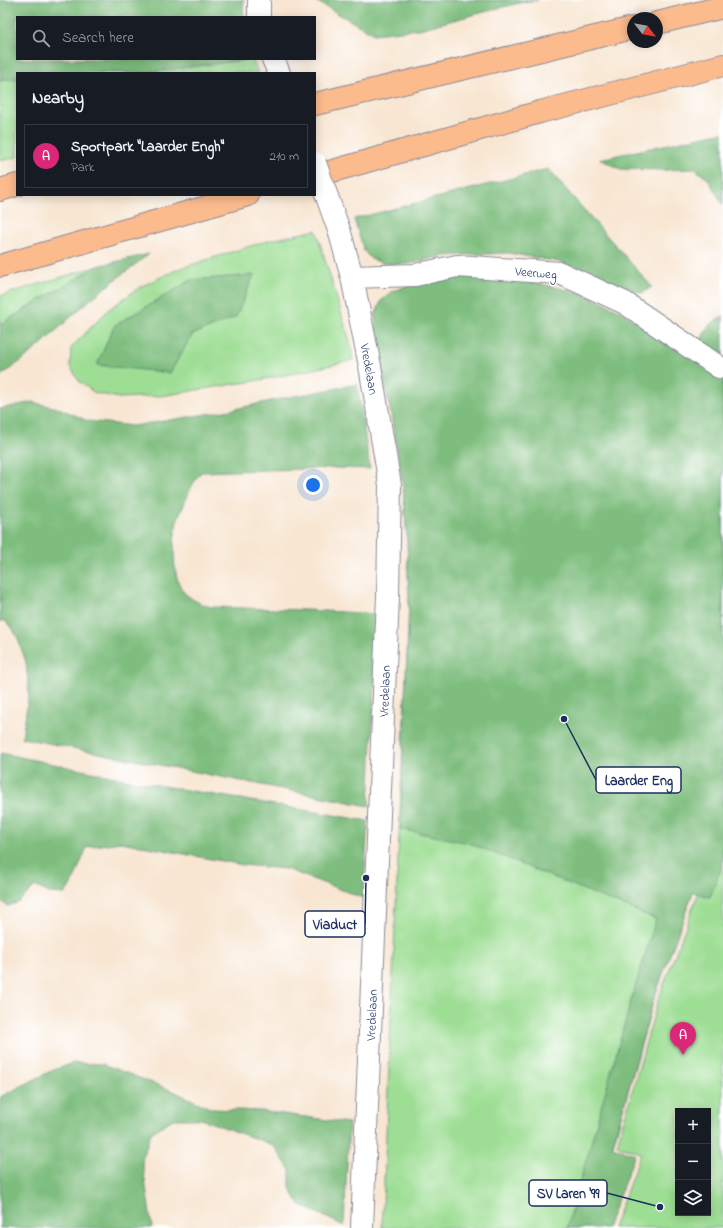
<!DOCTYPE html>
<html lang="en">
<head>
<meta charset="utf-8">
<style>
  body { margin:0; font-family:"Indie Flower",sans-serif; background:#242831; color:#f1f3f6 }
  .controls { position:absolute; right:12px; bottom:12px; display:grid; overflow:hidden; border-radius:0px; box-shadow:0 2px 10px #0003 }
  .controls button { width:36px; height:36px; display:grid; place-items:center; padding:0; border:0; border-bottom:1px solid #363941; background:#171b24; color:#f1f3f6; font:20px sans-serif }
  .compass { position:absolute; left:627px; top:12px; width:36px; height:36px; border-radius:50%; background:#171b24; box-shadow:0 2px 10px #0003; rotate:121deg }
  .you { position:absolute; left:313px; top:485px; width:14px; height:14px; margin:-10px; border:3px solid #fff; border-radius:50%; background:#1a73e8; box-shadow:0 0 0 6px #1a73e833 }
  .badge { display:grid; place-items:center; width:26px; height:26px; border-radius:50%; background:#db2777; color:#fff; font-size:13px; font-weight:700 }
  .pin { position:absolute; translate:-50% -33px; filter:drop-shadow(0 1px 2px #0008) }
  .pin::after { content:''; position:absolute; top:21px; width:14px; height:12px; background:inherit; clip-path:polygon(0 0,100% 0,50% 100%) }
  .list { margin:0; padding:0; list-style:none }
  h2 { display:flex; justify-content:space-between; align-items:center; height:52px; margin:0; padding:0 16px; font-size:17px }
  h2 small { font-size:13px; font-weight:400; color:#9ea1a6 }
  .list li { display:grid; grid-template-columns:26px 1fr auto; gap:12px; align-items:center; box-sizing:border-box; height:64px; margin:0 8px 8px; padding:0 8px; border:1px solid #363941; border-radius:0px }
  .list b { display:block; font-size:15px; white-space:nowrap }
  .list p { margin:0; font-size:13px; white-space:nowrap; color:#9ea1a6 }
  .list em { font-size:13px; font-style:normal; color:#9ea1a6 }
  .icon { flex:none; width:22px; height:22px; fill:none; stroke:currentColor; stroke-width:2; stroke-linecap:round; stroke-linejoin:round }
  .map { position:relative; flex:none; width:723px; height:1228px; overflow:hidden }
  .search { position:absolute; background:#171b24; box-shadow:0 2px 10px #0003; left:16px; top:16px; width:300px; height:44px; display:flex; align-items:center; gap:10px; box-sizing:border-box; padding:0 14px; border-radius:0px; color:#9ea1a6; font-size:15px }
  .panel { position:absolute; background:#171b24; box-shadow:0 2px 10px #0003; left:16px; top:72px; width:300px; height:124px; border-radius:0px }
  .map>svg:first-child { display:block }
  .green { fill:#9ede94; stroke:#5c8679; fill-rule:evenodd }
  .forest { fill:#7ebd7e; stroke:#4c766e }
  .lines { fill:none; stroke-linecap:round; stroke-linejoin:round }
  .minor-casing { stroke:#8a8a98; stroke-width:24 }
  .highway-casing { stroke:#8a8a98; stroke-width:24 }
  .minor { stroke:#fff; stroke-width:22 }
  .highway { stroke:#fbbb8d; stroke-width:22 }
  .minor-bridge-casing { stroke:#8a8a98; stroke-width:24; stroke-linecap:butt }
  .minor-bridge { stroke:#fff; stroke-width:22 }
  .labels { text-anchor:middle; stroke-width:3; stroke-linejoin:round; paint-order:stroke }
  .street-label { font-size:13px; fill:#1b2f5e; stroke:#fff }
  .leader { fill:none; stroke:#1b2f5e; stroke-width:1.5 }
  .callout-dot { fill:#1b2f5e; stroke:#fff; stroke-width:1.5 }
  .callout { fill:#fff; stroke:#1b2f5e; stroke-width:1.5 }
  .callout-label { font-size:14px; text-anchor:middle; font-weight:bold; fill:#1b2f5e }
</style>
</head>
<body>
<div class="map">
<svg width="723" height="1228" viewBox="0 0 723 1228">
  <rect width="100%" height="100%" fill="#fff"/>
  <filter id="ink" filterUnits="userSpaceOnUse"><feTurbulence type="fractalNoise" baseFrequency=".025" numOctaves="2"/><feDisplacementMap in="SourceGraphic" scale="8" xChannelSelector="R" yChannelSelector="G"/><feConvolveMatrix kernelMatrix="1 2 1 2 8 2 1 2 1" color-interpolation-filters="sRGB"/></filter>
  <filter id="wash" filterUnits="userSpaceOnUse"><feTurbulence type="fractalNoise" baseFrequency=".012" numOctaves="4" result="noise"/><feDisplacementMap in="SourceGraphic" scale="16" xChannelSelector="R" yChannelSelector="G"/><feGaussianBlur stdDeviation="0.9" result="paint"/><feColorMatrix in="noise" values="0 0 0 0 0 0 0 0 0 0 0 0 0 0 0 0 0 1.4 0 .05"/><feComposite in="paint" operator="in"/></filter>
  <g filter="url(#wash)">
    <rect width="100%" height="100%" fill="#f8e6d2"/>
    <path class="green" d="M251 59H252L258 73H142Z
      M8 79H17V157L0 161V81Z
      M316 230 351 345 353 360 310 370 260 380 160 396 119 398 95 393 79 381 70 366 71 348 108 310 140 287 178 269 219 256 263 242Z
      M98 266 30 306 0 325V296Z
      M445 281 723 379V1228H613L641 1153 617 1145 658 1000 698 894 693 892 654 998 590 1228H382L409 603 407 537 403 486 391 414 377 344 375 315 382 300 391 292 413 284ZM646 955 618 1051 633 994ZM678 1111H708V1213H678Z"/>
    <path class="forest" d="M0 0H244L243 12 244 17H17V59H251L142 73H17V79H8L0 81Z
      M314 0H538L523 2 419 29 374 34Z
      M723 132V205L708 179 695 169 665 170 620 169 600 159Z
      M548 169 652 287 642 293 560 262 508 253 443 256 408 264H386L371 259 364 251 354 219Z
      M149 254C130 269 110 283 91 299 61 325 34 354 0 376V325L30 306 98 266Z
      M254 275 236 317 192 335 170 373 97 365 114 326 191 280Z
      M484 275 526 281 578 292 617 309 692 358 708 326 723 316V863L710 897 693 892 654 998 612 1147 635 1154 607 1228H567L633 994 656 919 469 843 400 829 409 609 407 537 403 486 391 414 377 344 375 315 382 300 391 292 413 284Z
      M357 384 370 469 336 468 201 472C192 483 188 495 183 507 181 512 178 517 177 521 173 538 172 573 181 588 187 598 200 604 211 607L306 610 378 614 369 806 22 738 29 693 26 662 17 636 6 621H0V409L32 402 61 409 88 421 133 426 231 410 284 398 333 389Z
      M1 753 134 781 368 821 363 898 286 869 243 865 121 842 87 847 74 879 65 894 49 893 35 886 19 902 8 906 0 900V754Z
      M73 1063 103 1064 173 1091 212 1109 261 1111 349 1123 344 1226 299 1204 290 1188V1170L273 1145 201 1119H173L151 1133 142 1160 152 1228H0V1097L49 1072Z"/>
  </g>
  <g filter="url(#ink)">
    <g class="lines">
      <defs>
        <path id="minor" d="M259 17V0
          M273 59 279 73
          M340 233 352 277 370 366 390 485 388 596 362 1228
          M352 277 415 275 457 266 560 273 625 303 719 367"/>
        <path id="highway" d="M657 23 723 7
          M315 104 633 28
          M315 176 540 112 723 65
          M0 190 17 185
          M0 266 248 195"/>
      </defs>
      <use href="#minor" class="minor-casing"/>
      <use href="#highway" class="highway-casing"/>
      <use href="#minor" class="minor"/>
      <use href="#highway" class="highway"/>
      <defs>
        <path id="minor-bridge" d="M315 163 340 233"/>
      </defs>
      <use href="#minor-bridge" class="minor-bridge-casing"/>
      <use href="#minor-bridge" class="minor-bridge"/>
    </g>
  </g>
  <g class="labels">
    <g class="street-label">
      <text transform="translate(536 272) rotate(5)" y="5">Veerweg</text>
      <text transform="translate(370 369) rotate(80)" y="5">Vredelaan</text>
      <text transform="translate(384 691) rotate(-88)" y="5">Vredelaan</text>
      <text transform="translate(371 1015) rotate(-88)" y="5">Vredelaan</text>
    </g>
  </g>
  <path class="leader" d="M564 719L596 780M366 878L365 924M660 1207L607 1193"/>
  <g class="callout-dot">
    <circle cx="564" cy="719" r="4"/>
    <circle cx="366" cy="878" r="4"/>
    <circle cx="660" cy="1207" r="4"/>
  </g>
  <g class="callout">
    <rect x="596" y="767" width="85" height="26" rx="4"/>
    <rect x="305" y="911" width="60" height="26" rx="4"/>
    <rect x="529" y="1180" width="78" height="26" rx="4"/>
  </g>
  <g class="callout-label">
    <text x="639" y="785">Laarder Eng</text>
    <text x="335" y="929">Viaduct</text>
    <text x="568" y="1198">SV Laren '99</text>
  </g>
</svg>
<div class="controls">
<button>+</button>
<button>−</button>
<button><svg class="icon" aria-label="layers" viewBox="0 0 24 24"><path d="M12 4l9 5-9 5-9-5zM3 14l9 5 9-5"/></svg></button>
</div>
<svg class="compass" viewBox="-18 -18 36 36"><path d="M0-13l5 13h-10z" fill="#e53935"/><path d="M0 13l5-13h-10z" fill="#9ea1a6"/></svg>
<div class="you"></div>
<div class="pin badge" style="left:683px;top:1055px">A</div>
<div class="search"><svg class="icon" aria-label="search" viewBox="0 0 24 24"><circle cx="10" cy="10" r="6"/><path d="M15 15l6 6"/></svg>Search here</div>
<section class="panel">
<h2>Nearby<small></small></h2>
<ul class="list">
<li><span class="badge">A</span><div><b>Sportpark &quot;Laarder Engh&quot;</b><p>Park</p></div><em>210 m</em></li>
</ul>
</section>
</div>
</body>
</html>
